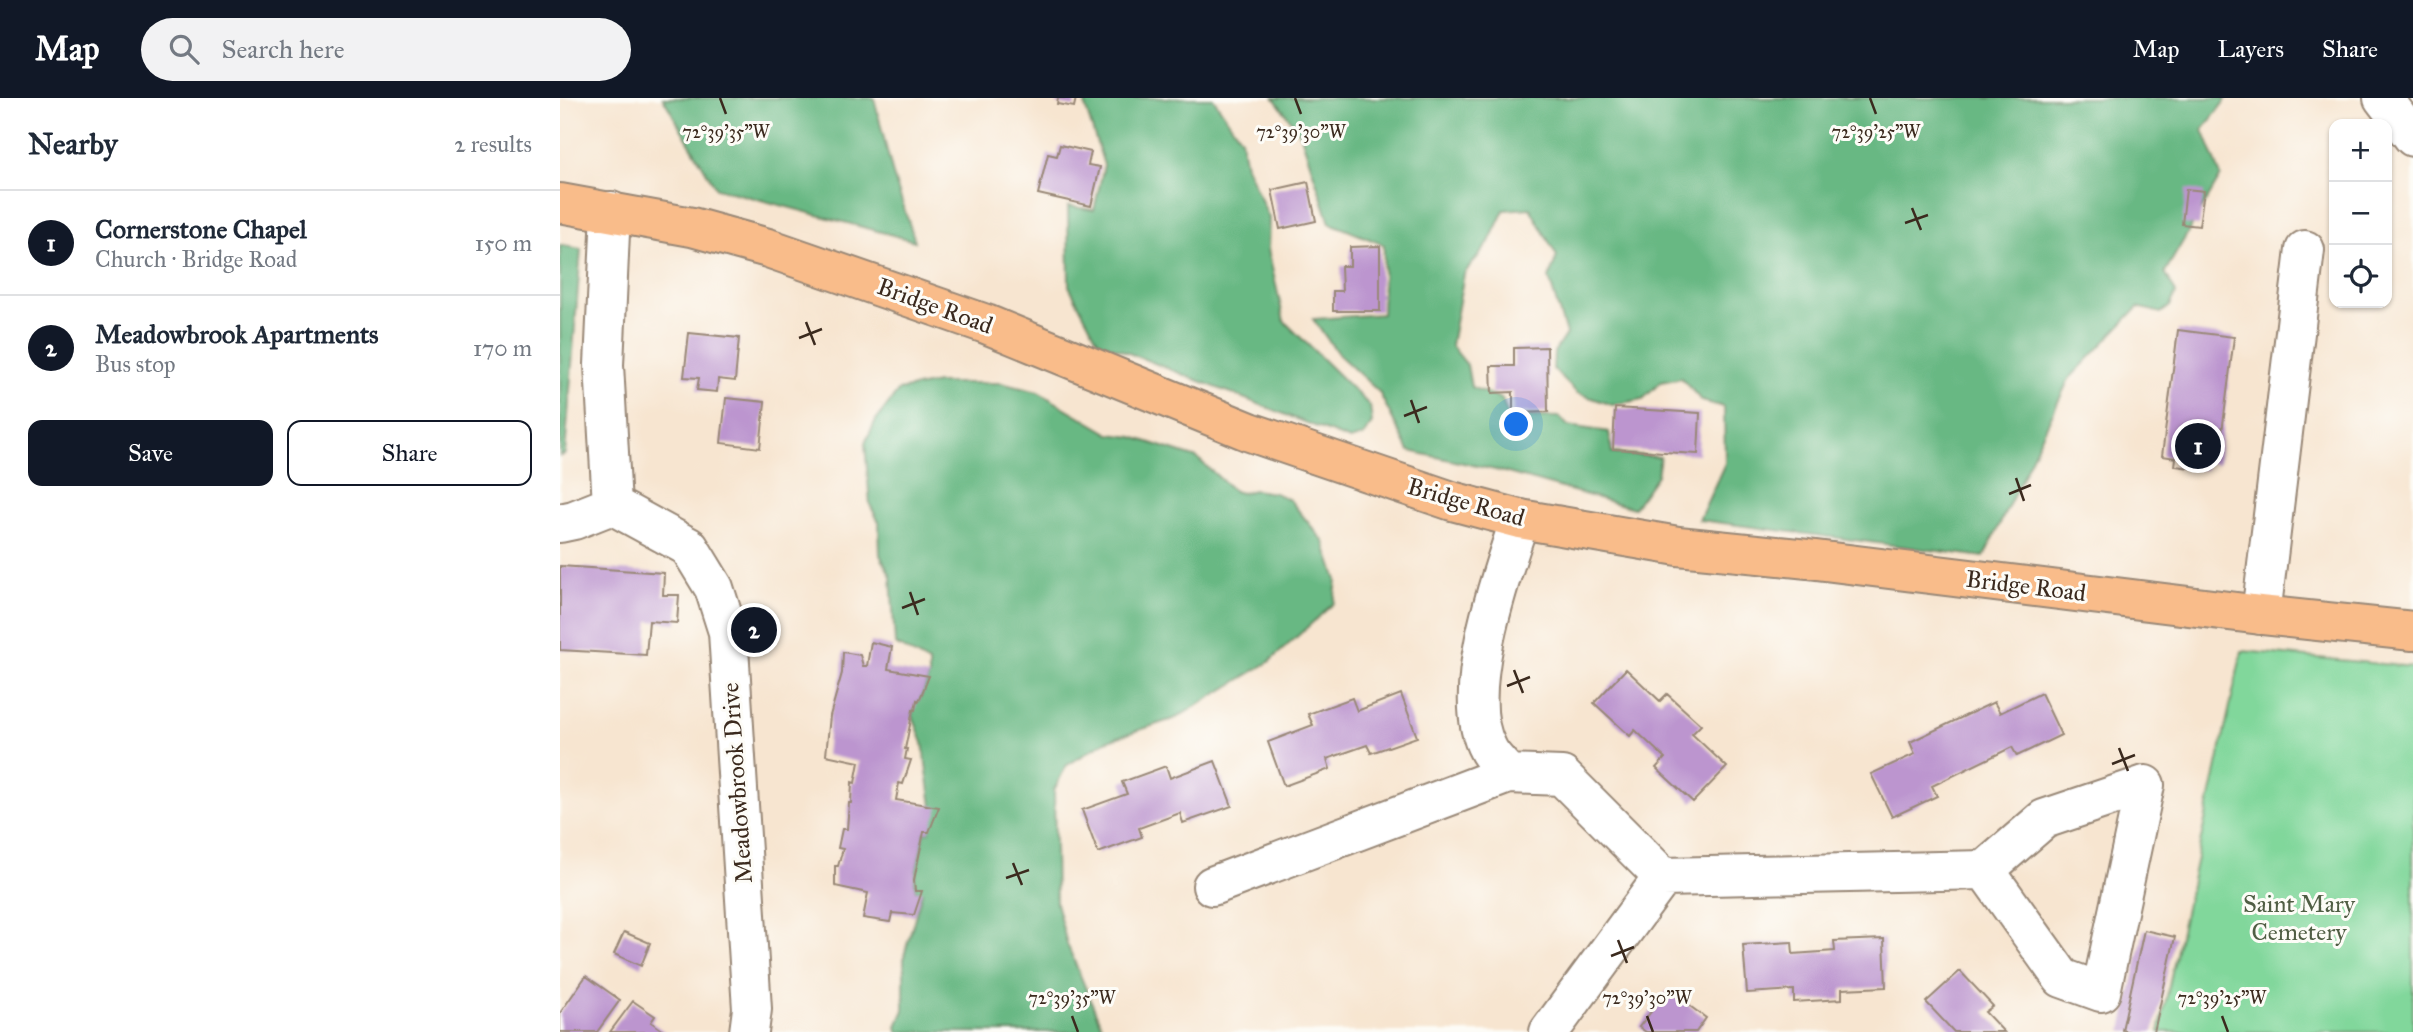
<!DOCTYPE html>
<html lang="en">
<head>
<meta charset="utf-8">
<style>
  body { margin:0; font-family:"IM FELL Great Primer",serif; background:#f2f2f3; color:#1f2937 }
  .controls { position:absolute; right:21px; top:21px; display:grid; overflow:hidden; border-radius:14px; box-shadow:0 2px 5px #0004 }
  .controls button { width:63px; height:63px; display:grid; place-items:center; padding:0; border:0; border-bottom:2px solid #e0e1e3; background:#fff; color:#1f2937; font:35px sans-serif }
  .you { position:absolute; left:957px; top:327px; width:24px; height:24px; margin:-18px; border:5px solid #fff; border-radius:50%; background:#1a73e8; box-shadow:0 0 0 10px #1a73e833 }
  .badge { display:grid; place-items:center; width:46px; height:46px; border-radius:50%; background:#111827; color:#fff; font-size:23px; font-weight:700 }
  .pin { position:absolute; translate:-50% -50%; border:4px solid #fff; box-shadow:0 2px 7px #0006 }
  .list { margin:0; padding:0; list-style:none }
  h2 { display:flex; justify-content:space-between; align-items:center; height:91px; margin:0; padding:0 28px; font-size:30px }
  h2 small { font-size:23px; font-weight:400; color:#747a83 }
  .list li { display:grid; grid-template-columns:46px 1fr auto; gap:21px; align-items:center; box-sizing:border-box; height:105px; padding:0 28px; border-top:2px solid #e0e1e3 }
  .list b { display:block; font-size:26px; white-space:nowrap }
  .list p { margin:0; font-size:23px; white-space:nowrap; color:#747a83 }
  .list em { font-size:23px; font-style:normal; color:#747a83 }
  .actions { display:flex; gap:14px; padding:21px 28px }
  .actions a { flex:1; padding:16px 0; border:2px solid #111827; border-radius:14px; text-align:center; font-size:24px; color:#111827 }
  .actions .main { background:#111827; color:#fff }
  .icon { flex:none; width:38px; height:38px; fill:none; stroke:currentColor; stroke-width:2; stroke-linecap:round; stroke-linejoin:round }
  .map { position:relative; flex:none; width:1853px; height:934px; overflow:hidden }
  header { display:flex; align-items:center; gap:42px; box-sizing:border-box; height:98px; padding:0 35px; background:#111827; color:#fff }
  header strong { font-size:33px }
  nav { display:flex; gap:38px; margin-inline-start:auto; font-size:24px }
  .search { width:490px; height:63px; background:#f2f2f3; display:flex; align-items:center; gap:18px; box-sizing:border-box; padding:0 24px; border-radius:38px; color:#747a83; font-size:26px }
  main { display:flex }
  aside { flex:1; background:#fff }
  .map>svg:first-child { display:block }
  .green { fill:#81d79b; stroke:#5e805c; stroke-width:2 }
  .forest { fill:#68b883; stroke:#527150; stroke-width:2 }
  .building { fill:#bc95cf }
  .lines { fill:none; stroke-linecap:round; stroke-linejoin:round }
  .minor-casing { stroke:#987; stroke-width:42 }
  .major-casing { stroke:#987; stroke-width:42 }
  .minor { stroke:#fff; stroke-width:38 }
  .major { stroke:#f9bc8a; stroke-width:38 }
  .ticks { fill:none; stroke:#3b2a1e; stroke-width:2.5 }
  .labels { text-anchor:middle; stroke-width:6; stroke-linejoin:round; paint-order:stroke }
  .street-label { font-size:24px; fill:#3b2a1e; stroke:#fdfcf7 }
  .park-label { font-size:24px; fill:#505e44; stroke:#fdfcf7 }
  .ticks-label { font-size:18px; text-anchor:middle; fill:#3b2a1e; stroke:#fdfcf7; stroke-width:6; stroke-linejoin:round; paint-order:stroke }
</style>
</head>
<body>
<header>
<strong>Map</strong>
<div class="search"><svg class="icon" aria-label="search" viewBox="0 0 24 24"><circle cx="10" cy="10" r="6"/><path d="M15 15l6 6"/></svg>Search here</div>
<nav><a>Map</a><a>Layers</a><a>Share</a></nav>
</header>
<main>
<aside>
<h2>Nearby<small>2 results</small></h2>
<ul class="list">
<li><span class="badge">1</span><div><b>Cornerstone Chapel</b><p>Church · Bridge Road</p></div><em>150 m</em></li>
<li><span class="badge">2</span><div><b>Meadowbrook Apartments</b><p>Bus stop</p></div><em>170 m</em></li>
</ul>
<div class="actions"><a class="main">Save</a><a>Share</a></div>
</aside>
<div class="map">
<svg width="1853" height="934" viewBox="0 0 1853 934">
  <rect width="100%" height="100%" fill="#fdfcf7"/>
  <filter id="ink" filterUnits="userSpaceOnUse"><feTurbulence type="fractalNoise" baseFrequency=".0143" numOctaves="2"/><feDisplacementMap in="SourceGraphic" scale="14" xChannelSelector="R" yChannelSelector="G"/><feConvolveMatrix kernelMatrix="1 2 1 2 8 2 1 2 1" color-interpolation-filters="sRGB"/></filter>
  <filter id="wash" filterUnits="userSpaceOnUse"><feTurbulence type="fractalNoise" baseFrequency=".00686" numOctaves="4" result="noise"/><feDisplacementMap in="SourceGraphic" scale="28" xChannelSelector="R" yChannelSelector="G"/><feGaussianBlur stdDeviation="1.57" result="paint"/><feColorMatrix in="noise" values="0 0 0 0 0 0 0 0 0 0 0 0 0 0 0 0 0 1.4 0 .05"/><feComposite in="paint" operator="in"/></filter>
  <g filter="url(#wash)">
    <rect width="100%" height="100%" fill="#f7e5d0"/>
    <path class="green" d="M1682 553 1853 569V934H1599Z"/>
    <path class="forest" d="M103 0H314L333 77 355 143 156 90Z
      M527 0H653L681 41 686 68 709 120 708 151 724 223 810 308 812 325 803 338 790 342 538 243 509 188 508 108 534 112 544 67 525 8Z
      M714 0H1667L1643 32 1661 78 1605 174 1616 195 1610 208 1601 215 1578 209 1509 281 1424 459 1139 422 1165 365 1164 309 1142 303 1121 280 1101 284 1083 301 1052 307 1017 295 993 271 994 254 1006 236 989 180 997 158 970 110 944 112 928 146 904 176 891 247 907 267 911 289 942 301 948 318 1000 319 1008 328 1049 334 1052 355 1100 359 1097 377 1074 410 944 374 849 353 819 294 779 257 753 221 822 216 824 147 770 125 740 35Z
      M0 147 21 151 5 356 0 358Z
      M378 285H441L478 294 550 336 573 339 637 360 674 393 682 395 694 392 715 395 730 402 764 444 777 482 774 505 709 564 616 620 546 643 506 668 494 692 496 805 507 846 544 934H338L337 928 344 912V858L362 794 355 793 354 782 364 734H369L372 708 363 645 352 616 357 602H359L369 578V565L335 546 331 478 320 457 319 424 310 407 305 345 316 322 339 292Z"/>
    <g id="blocks">
      <path class="building" d="M498 0H516L514 9 497 6Z
        M500 47 531 54 528 67 540 69 531 108 478 96 488 56 497 58Z
        M748 84 756 123 720 131 712 92Z
        M1626 91 1644 93 1639 128 1622 126Z
        M820 148V213H773V193H782L781 168H790V149Z
        M1618 232 1674 239 1658 366 1646 364V372L1615 368 1616 360 1602 358Z
        M129 235 179 240 175 283 158 281 157 294 137 292 139 280 124 279Z
        M987 249 988 314 953 315V294L932 295 931 268H954V250Z
        M166 300 205 304 200 350 161 345Z
        M1055 310 1140 315 1138 356 1053 351Z
        M0 468 104 475 103 497H119L117 525 89 523 86 557 0 552Z
        M311 544 332 549 328 571 369 578 359 603 357 602 355 612H353L345 651H347L345 661 351 662 343 686 339 685 336 702 379 709 369 734H364L354 782 355 793H362L354 817 332 815 330 824 303 820 308 795 275 788V768H278L283 751 278 750 282 731H287L289 705H291L292 684 295 685 299 664 266 657 270 618 282 575 283 554 300 557 303 568H307Z
        M1066 571 1100 603 1107 596 1141 627 1132 636 1167 669 1133 704 1096 670 1105 660 1075 632 1070 638 1034 605Z
        M1481 595 1501 637 1457 658 1452 649 1372 688 1377 698 1332 719 1311 676 1355 656 1350 644 1434 604 1440 615Z
        M841 596 857 639 811 655 807 647 767 661 770 671 724 688 708 644 753 627 748 616 792 600 797 613Z
        M655 663 672 708 623 725 620 715 579 730 582 739 538 755 522 712 567 696 562 684 606 668 610 680Z
        M1584 832 1615 839 1594 934H1570L1562 932Z
        M64 834 90 845 81 868 54 856Z
        M1324 841 1326 889 1282 891V901L1234 904V892L1187 895 1183 847 1232 844 1233 856 1275 853 1274 843Z
        M1400 873 1433 908 1425 914 1444 934H1394L1366 904Z
        M26 878 60 902 37 934H0V915Z
        M1108 892 1146 920 1136 934H1086L1079 929Z
        M73 903 95 918 91 924 105 934H50Z"/>
    </g>
  </g>
  <g filter="url(#ink)">
    <use href="#blocks" fill-opacity="0" stroke="#987" stroke-width="2"/>
    <g class="lines">
      <defs>
        <path id="minor" d="M1823 0 1853 39
          M51 113 44 267 52 407 129 449 154 490 168 534 192 911 189 934
          M0 425 14 422 52 407
          M1701 517 1745 152
          M948 676C942 668 932 660 928 651 898 597 941 477 960 421
          M1425 772 1502 880 1541 894 1585 687
          M652 788 948 676 1002 678 1103 779
          M989 934 1103 779 1425 772 1484 721 1585 687"/>
        <path id="major" d="M0 105 132 129 208 150 426 226 690 334 892 403 960 421 1118 448 1248 461 1701 517 1853 533"/>
      </defs>
      <use href="#minor" class="minor-casing"/>
      <use href="#major" class="major-casing"/>
      <use href="#minor" class="minor"/>
      <use href="#major" class="major"/>
    </g>
  </g>
  <path class="ticks" d="M160 0 166 16M735 0 741 16M1310 0 1316 16M1352 110 1361 132M1345 125 1368 117M246 224 255 247M239 240 262 231M851 302 859 325M844 318 867 309M1456 380 1464 403M1449 396 1471 387M350 494 358 517M342 510 365 501M954 572 963 595M947 588 970 579M1559 650 1568 673M1552 666 1575 657M453 765 462 787M446 780 469 772M1058 842 1067 865M1051 858 1074 849M512 918 518 934M1087 918 1093 934M1662 918 1668 934"/>
  <g class="labels">
    <g class="street-label">
      <text transform="translate(375 208) rotate(20)" y="8">Bridge Road</text>
      <text transform="translate(906 404) rotate(16)" y="8">Bridge Road</text>
      <text transform="translate(1466 488) rotate(7)" y="8">Bridge Road</text>
      <text transform="translate(177 685) rotate(-94)" y="8">Meadowbrook Drive</text>
    </g>
    <g class="park-label">
      <text x="1739" y="814">Saint Mary<tspan x="1739" dy="28">Cemetery</tspan></text>
    </g>
  </g>
  <g class="ticks-label">
    <text x="166" y="40">72°39'35"W</text>
    <text x="741" y="40">72°39'30"W</text>
    <text x="1316" y="40">72°39'25"W</text>
    <text x="512" y="906">72°39'35"W</text>
    <text x="1087" y="906">72°39'30"W</text>
    <text x="1662" y="906">72°39'25"W</text>
  </g>
</svg>
<div class="controls">
<button>+</button>
<button>−</button>
<button><svg class="icon" aria-label="locate" viewBox="0 0 24 24"><circle cx="12" cy="12" r="6"/><path d="M12 2v4M12 18v4M2 12h4M18 12h4"/></svg></button>
</div>
<div class="you"></div>
<div class="pin badge" style="left:1638px;top:348px">1</div>
<div class="pin badge" style="left:194px;top:532px">2</div>
</div>
</main>
</body>
</html>
